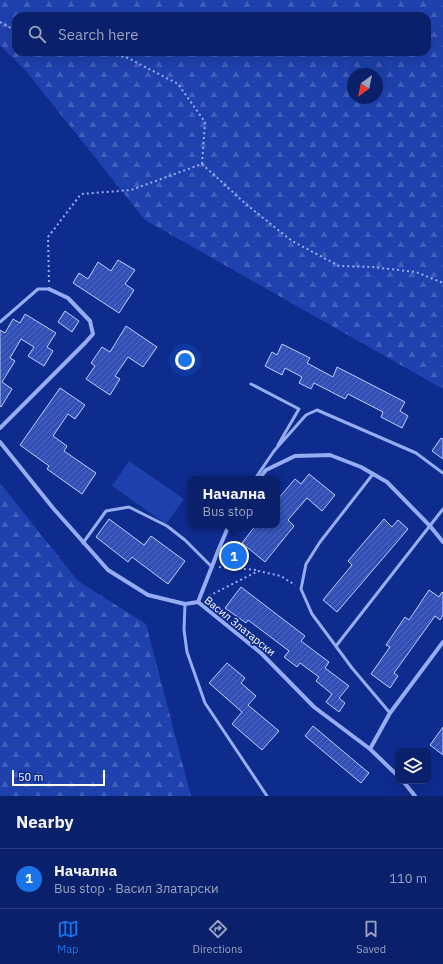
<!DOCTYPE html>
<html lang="en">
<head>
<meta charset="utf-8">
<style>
  body { margin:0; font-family:"IBM Plex Sans",sans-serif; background:#182d72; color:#f1f3f6 }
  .controls { position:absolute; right:12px; bottom:12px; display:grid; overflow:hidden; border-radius:8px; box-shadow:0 4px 16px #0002 }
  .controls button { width:36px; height:36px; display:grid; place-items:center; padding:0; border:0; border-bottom:1px solid #2a3e7e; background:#0a206a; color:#f1f3f6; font:20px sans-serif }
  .compass { position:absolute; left:347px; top:68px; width:36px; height:36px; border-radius:50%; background:#0a206a; box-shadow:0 4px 16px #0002; rotate:213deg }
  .scale { position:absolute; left:12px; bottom:10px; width:93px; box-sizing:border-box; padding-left:4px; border:2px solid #fff; border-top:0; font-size:11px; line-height:14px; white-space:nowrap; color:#fff; -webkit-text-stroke:3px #0e2b8e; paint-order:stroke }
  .you { position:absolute; left:185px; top:360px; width:14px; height:14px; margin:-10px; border:3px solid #fff; border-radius:50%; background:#1a73e8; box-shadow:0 0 0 6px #1a73e833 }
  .badge { display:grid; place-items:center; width:26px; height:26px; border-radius:50%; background:#1a73e8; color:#fff; font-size:13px; font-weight:700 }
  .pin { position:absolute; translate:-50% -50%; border:2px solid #fff; box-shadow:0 1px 4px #0006 }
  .popup { position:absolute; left:188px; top:476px; width:92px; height:52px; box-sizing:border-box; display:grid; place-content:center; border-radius:8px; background:#0a206a; filter:drop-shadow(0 1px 3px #0005); font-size:13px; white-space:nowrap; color:#99a3c1 }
  .popup b { font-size:15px; color:#f1f3f6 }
  .popup::after { content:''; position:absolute; left:50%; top:100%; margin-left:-8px; border:8px solid transparent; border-top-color:#0a206a }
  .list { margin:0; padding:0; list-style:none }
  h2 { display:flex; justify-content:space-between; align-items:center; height:52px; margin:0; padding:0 16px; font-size:17px }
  h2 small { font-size:13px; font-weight:400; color:#99a3c1 }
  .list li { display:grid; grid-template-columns:26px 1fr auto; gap:12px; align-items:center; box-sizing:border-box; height:60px; padding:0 16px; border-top:1px solid #2a3e7e }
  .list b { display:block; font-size:15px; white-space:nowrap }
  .list p { margin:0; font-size:13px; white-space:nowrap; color:#99a3c1 }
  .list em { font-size:13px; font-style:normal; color:#99a3c1 }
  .icon { flex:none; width:22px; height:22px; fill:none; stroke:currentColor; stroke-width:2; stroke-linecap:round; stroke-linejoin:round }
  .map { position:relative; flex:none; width:443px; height:796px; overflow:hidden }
  .search { position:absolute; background:#0a206a; box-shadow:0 4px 16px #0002; left:12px; right:12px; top:12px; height:44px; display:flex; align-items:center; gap:10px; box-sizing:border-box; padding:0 14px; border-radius:12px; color:#99a3c1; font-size:15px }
  .sheet { height:112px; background:#0a206a }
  nav { display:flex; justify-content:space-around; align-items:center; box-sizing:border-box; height:56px; border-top:1px solid #2a3e7e; background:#0a206a; font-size:11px; color:#99a3c1 }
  nav a { display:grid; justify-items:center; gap:2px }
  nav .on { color:#1a73e8 }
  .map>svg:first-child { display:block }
  .forest { fill:url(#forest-firs); fill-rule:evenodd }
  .pitch { fill:#1f41ae }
  .building { fill:url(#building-hatch); stroke:#bdcdfe }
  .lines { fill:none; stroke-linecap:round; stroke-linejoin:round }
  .path { stroke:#96acf3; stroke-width:2; stroke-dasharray:2 3; stroke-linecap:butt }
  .lane { stroke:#96acf3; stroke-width:3 }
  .street { stroke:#96acf3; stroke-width:4 }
  .labels { text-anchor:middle; stroke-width:3.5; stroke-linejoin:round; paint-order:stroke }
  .street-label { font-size:11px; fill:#fff; stroke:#0e2b8e }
</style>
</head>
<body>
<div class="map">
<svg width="443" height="796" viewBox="0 0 443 796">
  <defs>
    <pattern id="forest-firs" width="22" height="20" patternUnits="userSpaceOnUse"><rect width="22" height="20" fill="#1f41ae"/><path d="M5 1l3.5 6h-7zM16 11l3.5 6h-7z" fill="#415eba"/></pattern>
    <pattern id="building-hatch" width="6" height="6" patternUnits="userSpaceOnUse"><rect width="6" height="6" fill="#3250b6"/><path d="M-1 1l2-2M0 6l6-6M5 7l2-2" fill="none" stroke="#516ac1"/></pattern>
  </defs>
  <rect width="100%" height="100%" fill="#0e2b8e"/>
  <path class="forest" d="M0 0H443V389L145 220 26 71 0 45ZM16 16H427V52H16ZM353 74H377V98H353Z
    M0 483 78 581 146 624 191 796H0Z"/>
  <path class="pitch" d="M129 461 184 499 166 524 112 486Z"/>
  <path class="building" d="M118 260 135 270 125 284 134 290 119 313 73 283 79 273 88 279 98 262 111 271Z
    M65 311 79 321 72 332 58 322Z
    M25 314 56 333 47 347 53 351 44 366 28 356 34 347 21 339 10 358 15 361 2 382 12 389 1 407 0 406V330L5 333 13 319 20 323Z
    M126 326 157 347 143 367 128 357 115 376 120 379 110 395 86 379 95 366 91 363 102 347 110 352Z
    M282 344 310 358 307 363 333 377 337 367 405 402 400 411 408 416 402 428 381 417 383 412 348 394 345 399 314 383 311 389 299 383 302 377 285 368 282 375 265 366 272 352 277 355Z
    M60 388 85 405 75 419 68 414 53 436 67 446 64 451 96 473 82 494 47 469 49 466 20 445Z
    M441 438 443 439V459L432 451Z
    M309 474 335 495 322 511 307 498 288 520 294 526 265 562 242 543 256 525H277V500L295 479 301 484Z
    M109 519 144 545 151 536 185 561 168 584 132 557 128 562 96 537Z
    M384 519 392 527 398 520 408 529 337 612 323 600 352 565 348 561Z
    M241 587 305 636 301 641 329 662 325 668 349 686 339 698 345 703 339 712 326 702 332 694 316 681 319 677 300 663 297 667 284 657 289 651 248 620 246 623 225 608Z
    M429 590 439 597 442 592 443 593V615L440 620 435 616 394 673 398 676 390 688 371 674 390 647 386 645 405 617 409 620Z
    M227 663 245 678 241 683 256 696 248 705 279 731 262 750 232 724 242 712 209 683Z
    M313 726 369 773 361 783 305 736Z
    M443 727V755L430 745Z"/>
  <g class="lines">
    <path class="path" d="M0 22 16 31
      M202 164 247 205 292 241 339 266 372 267 416 272 443 283
      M49 282 48 237 81 194 131 190 202 164 205 122 178 84 128 58 103 52
      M219 567 257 570
      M209 596 258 571 281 576 295 585"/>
    <path class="lane" d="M0 322 38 289H49
      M251 384 299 409 278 445
      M373 474 320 542 306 564 301 589 312 614 352 668 390 713
      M255 479 274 451 306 415 317 410 416 453 443 473
      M83 543 106 511 129 507 167 526 185 540 212 567
      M185 604 184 630 187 652 205 703 267 796
      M336 646 443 509"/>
    <path class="street" d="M0 428 85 343 93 334 90 321 68 298 49 289
      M0 442 53 508 108 570 148 595 185 604 198 602 261 653 314 707 370 749 398 776
      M259 479 266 470 295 456 330 455 361 467 387 482 430 526 443 542
      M198 602 218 551 229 525
      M370 749 390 713 443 642
      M403 781 415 796"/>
  </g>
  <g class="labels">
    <g class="street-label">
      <text transform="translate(240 626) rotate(39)" y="4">Васил Златарски</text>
    </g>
  </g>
</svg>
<div class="controls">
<button><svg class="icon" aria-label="layers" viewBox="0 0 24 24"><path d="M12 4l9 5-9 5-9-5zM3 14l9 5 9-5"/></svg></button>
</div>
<svg class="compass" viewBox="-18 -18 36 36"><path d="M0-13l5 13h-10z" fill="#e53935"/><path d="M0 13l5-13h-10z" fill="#99a3c1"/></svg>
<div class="scale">50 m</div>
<div class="you"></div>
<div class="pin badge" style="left:234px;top:556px">1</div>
<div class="popup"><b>Начална</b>Bus stop</div>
<div class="search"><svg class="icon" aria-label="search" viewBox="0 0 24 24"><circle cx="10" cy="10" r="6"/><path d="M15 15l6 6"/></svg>Search here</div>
</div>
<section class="sheet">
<h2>Nearby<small></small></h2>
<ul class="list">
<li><span class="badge">1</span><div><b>Начална</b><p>Bus stop · Васил Златарски</p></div><em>110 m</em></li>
</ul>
</section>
<nav>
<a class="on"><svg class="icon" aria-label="map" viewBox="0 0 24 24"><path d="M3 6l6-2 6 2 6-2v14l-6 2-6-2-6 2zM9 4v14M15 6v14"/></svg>Map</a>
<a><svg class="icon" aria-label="directions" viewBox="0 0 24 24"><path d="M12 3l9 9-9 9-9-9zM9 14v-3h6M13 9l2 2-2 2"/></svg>Directions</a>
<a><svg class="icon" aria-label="saved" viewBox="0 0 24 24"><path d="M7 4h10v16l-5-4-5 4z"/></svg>Saved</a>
</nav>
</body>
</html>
